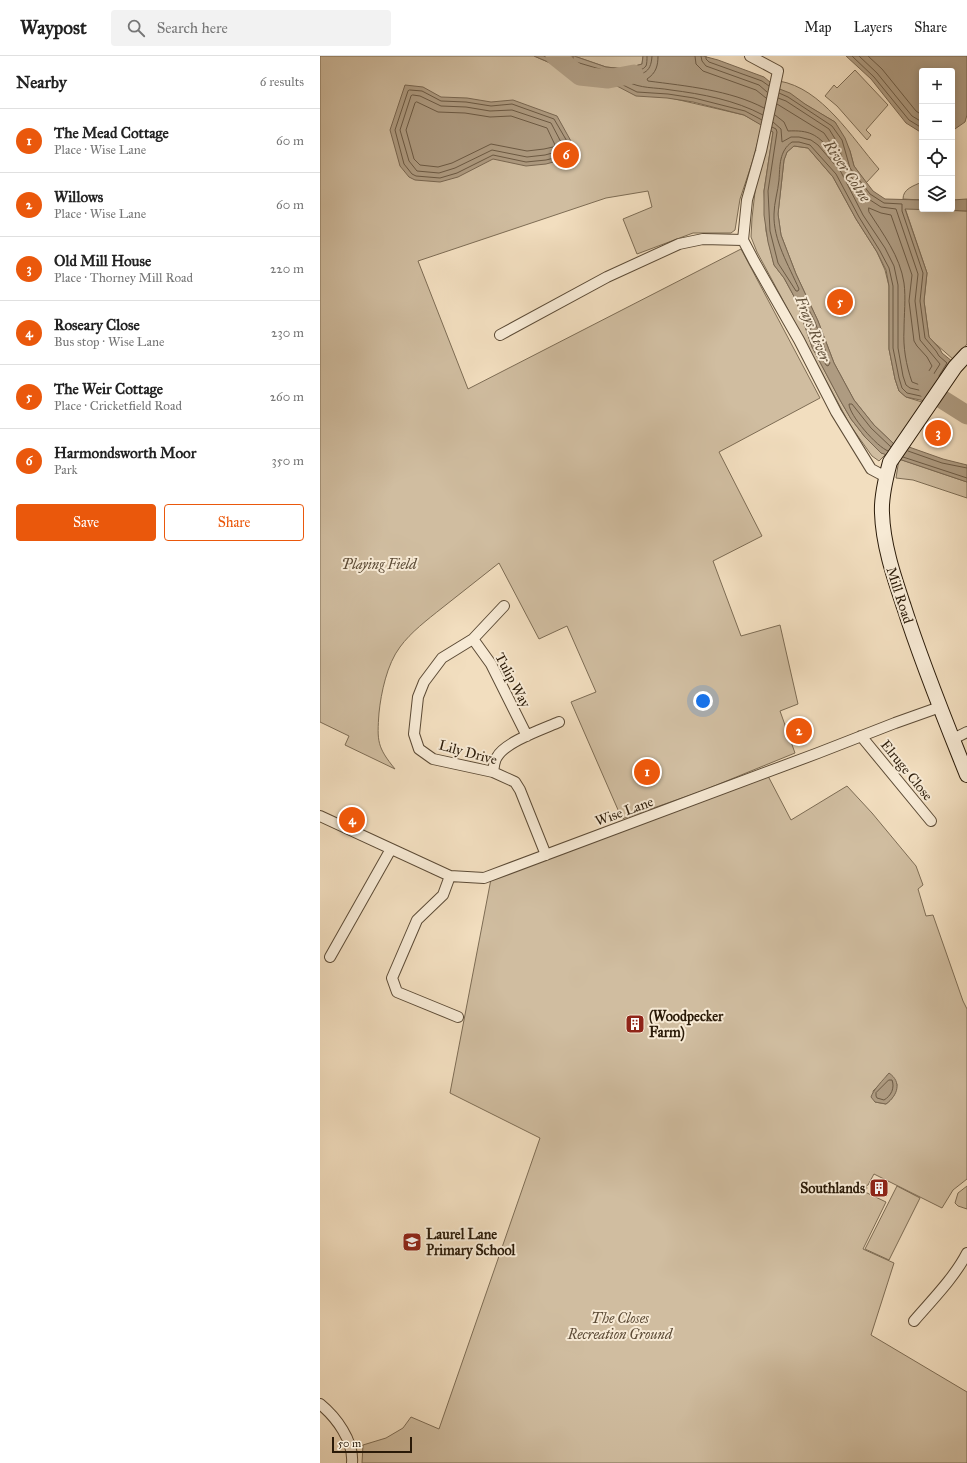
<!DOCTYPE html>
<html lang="en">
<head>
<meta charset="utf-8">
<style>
  body { margin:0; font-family:"IM FELL Great Primer",serif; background:#f2f2f2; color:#222 }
  .controls { position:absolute; right:12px; top:12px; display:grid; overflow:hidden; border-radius:4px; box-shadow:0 2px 10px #0003 }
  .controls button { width:36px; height:36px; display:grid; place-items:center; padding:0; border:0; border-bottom:1px solid #e0e0e0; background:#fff; color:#222; font:20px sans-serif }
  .scale { position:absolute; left:12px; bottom:10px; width:80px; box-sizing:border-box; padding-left:4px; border:2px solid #2a1a08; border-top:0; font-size:11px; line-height:14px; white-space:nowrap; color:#2a1a08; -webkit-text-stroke:3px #f7ead5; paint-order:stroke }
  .you { position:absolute; left:383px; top:645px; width:14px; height:14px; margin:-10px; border:3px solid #fff; border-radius:50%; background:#1a73e8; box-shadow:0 0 0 6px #1a73e833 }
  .badge { display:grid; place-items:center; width:26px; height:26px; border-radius:50%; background:#ea580c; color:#fff; font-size:13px; font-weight:700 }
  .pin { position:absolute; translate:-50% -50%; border:2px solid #fff; box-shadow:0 1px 4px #0006 }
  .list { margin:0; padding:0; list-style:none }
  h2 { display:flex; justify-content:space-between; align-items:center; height:52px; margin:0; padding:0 16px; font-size:17px }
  h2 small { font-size:13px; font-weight:400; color:#767676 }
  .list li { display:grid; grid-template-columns:26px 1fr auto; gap:12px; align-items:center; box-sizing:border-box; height:64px; padding:0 16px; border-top:1px solid #e0e0e0 }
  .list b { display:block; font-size:15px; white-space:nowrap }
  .list p { margin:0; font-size:13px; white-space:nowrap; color:#767676 }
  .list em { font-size:13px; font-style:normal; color:#767676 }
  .actions { display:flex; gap:8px; padding:12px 16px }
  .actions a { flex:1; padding:9px 0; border:1px solid #ea580c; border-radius:4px; text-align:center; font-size:14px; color:#ea580c }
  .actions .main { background:#ea580c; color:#fff }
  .icon { flex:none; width:22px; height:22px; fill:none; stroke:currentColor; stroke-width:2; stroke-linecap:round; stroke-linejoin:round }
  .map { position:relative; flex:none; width:647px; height:1407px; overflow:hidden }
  header { display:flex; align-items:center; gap:24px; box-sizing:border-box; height:56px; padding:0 20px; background:#fff; border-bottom:1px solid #e0e0e0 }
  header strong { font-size:19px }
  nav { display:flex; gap:22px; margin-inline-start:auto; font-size:14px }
  .search { width:280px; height:36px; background:#f2f2f2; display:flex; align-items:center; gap:10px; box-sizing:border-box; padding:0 14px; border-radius:4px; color:#767676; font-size:15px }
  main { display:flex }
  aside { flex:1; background:#fff }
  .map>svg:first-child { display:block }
  .green { fill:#d0bda0; stroke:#7d6c54; fill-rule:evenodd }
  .water { fill:#ae9b81; stroke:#796751 }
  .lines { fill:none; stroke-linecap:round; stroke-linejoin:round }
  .shore { stroke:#6c5a44; stroke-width:1 }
  .river { stroke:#ae9b81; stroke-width:19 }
  .street-casing { stroke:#5c4b36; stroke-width:12 }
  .secondary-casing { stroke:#2a1a08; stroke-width:16 }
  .street { stroke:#f7ead5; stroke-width:10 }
  .secondary { stroke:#f7ead5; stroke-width:14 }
  .labels { text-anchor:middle; stroke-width:4; stroke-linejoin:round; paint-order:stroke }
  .park-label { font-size:14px; font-style:italic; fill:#5c4b36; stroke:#f7ead5 }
  .street-label { font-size:14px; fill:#2a1a08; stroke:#f7ead5 }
  .poi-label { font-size:14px; font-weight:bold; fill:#2a1a08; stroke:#f7ead5; text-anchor:start }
  .water-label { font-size:15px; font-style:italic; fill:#5f4e38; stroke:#f7ead5 }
</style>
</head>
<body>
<header>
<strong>Waypost</strong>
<div class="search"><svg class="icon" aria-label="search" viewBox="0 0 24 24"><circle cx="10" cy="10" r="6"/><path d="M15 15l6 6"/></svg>Search here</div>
<nav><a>Map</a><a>Layers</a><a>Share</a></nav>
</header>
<main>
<aside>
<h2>Nearby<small>6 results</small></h2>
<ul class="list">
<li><span class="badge">1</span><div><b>The Mead Cottage</b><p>Place · Wise Lane</p></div><em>60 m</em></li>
<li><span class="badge">2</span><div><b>Willows</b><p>Place · Wise Lane</p></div><em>60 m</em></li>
<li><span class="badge">3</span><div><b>Old Mill House</b><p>Place · Thorney Mill Road</p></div><em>220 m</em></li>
<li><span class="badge">4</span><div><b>Roseary Close</b><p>Bus stop · Wise Lane</p></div><em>230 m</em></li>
<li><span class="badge">5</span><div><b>The Weir Cottage</b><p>Place · Cricketfield Road</p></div><em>260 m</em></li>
<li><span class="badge">6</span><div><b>Harmondsworth Moor</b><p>Park</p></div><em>350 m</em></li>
</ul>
<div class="actions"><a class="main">Save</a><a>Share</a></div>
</aside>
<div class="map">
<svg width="647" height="1407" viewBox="0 0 647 1407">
  <rect width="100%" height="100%" fill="#f2debf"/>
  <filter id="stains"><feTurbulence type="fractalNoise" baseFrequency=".005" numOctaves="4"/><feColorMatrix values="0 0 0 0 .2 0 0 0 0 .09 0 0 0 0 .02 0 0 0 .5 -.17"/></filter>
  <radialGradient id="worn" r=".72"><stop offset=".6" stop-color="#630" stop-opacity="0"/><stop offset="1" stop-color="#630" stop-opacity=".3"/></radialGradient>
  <path class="green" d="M0 0H214L260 20 288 23 295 29 424 59 442 69 433 104 420 143 415 174 411 177H373L317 198 303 163 332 151 328 135 286 142 98 205 148 333 421 193 500 342 399 396 442 480 393 505 421 580 460 569 478 648 460 655 475 697 382 735 302 763 251 646 276 636 247 570 219 583 179 507C160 522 141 537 122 552 107 564 91 576 80 591 67 608 61 637 59 657 57 685 57 691 75 713L25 689 29 680 0 666Z
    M254 0H323L322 8 305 13 286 11Z
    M535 14 568 49 546 74 551 79 547 84 517 50 505 40 514 29 517 32Z
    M459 25C502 32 532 82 559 113L546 127 534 110 530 95 515 66 457 32Z
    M449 73 453 76 444 135 446 175 454 209 464 222 476 244 492 291 520 344 531 363 545 381 561 397 566 398 559 405 552 400 530 369 437 196 431 181 432 162 436 127 442 109Z
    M474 90 488 92 513 121 536 163 557 196 565 214 569 230V293L575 323 579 335 586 341 605 347 574 388 554 369 534 344 514 307 498 265 476 218 461 179 458 158 464 104 467 96Z
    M602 126V144L583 143C583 133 593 130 602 126Z
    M585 152 647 155V288L634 304 609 282 604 245 607 217Z
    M579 403 647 426V442L593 424 576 422Z
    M448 720 471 764 527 730 552 757 596 810 603 829 598 833 606 860 613 859 643 945 647 953V1123L633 1134 622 1152 554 1118 548 1129 546 1130 547 1132 545 1136 566 1146 543 1193 574 1207 551 1279 647 1336V1407H42L43 1389 66 1382 83 1372 91 1361 119 1373 220 1082 130 1037 171 823ZM567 1019 577 1028C576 1037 573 1043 566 1048L555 1046 553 1035 566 1022Z
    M577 1130 600 1142 569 1204 545 1193Z
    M647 1130V1153L638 1150 635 1147 638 1137Z"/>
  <path class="water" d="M214 0H254L286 11 305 13 322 8 323 0H383L398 4 444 21 457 32 470 37 485 48 515 66 525 82 530 95 534 110 553 135 565 143 602 144V153H632V144L647 143V155L585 153 607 217 604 245 609 281 620 293 622 297 633 306 605 345 586 341 579 335 575 323 569 293V230L566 214 557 196 536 163 513 121 488 92 474 90 467 96 464 104 458 158 461 179 476 218 498 265 514 307 534 344 554 369 574 388 589 391 623 403 647 409V426L561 397 545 381 531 363 520 344 492 291 476 244 464 222 454 209 448 186 444 159V135L453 76 424 59 373 46 347 42 316 40 295 29 288 23 259 19Z
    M526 0H647V59L645 66 632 75V15H602V77L586 67 551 23Z
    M85 29 103 31 121 41 147 42 171 46 193 44 237 60 252 87 250 97 241 104 226 108 206 110 173 103 138 121 120 126 95 124 89 121 80 110 70 74Z
    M569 1017C582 1026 578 1039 566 1048L555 1046 551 1041C553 1034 564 1023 569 1017Z"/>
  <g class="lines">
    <path class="shore" d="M224 0 260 15 282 18 284 17 283 14 256 6 253 3V0
      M327 0C327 3 327 8 326 10 321 18 297 16 290 15L288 18 297 26 317 36 348 38 374 42 425 55 442 64
      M332 0C331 19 322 17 307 22L306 25C321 33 334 31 351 34 382 38 415 44 443 59
      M338 0C338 10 336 17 327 23L328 25C366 30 410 34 444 52
      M375 0 376 8 383 15 436 34 446 42
      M381 0 382 5 386 10 439 29 447 36
      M386 0V3L389 6 442 25 449 30
      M532 0 554 21 589 64 602 72
      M539 0 557 17 592 60 602 66
      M548 0 562 13 596 55 602 59
      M90 34 102 35 121 45 146 46 171 50 192 48 234 63 248 87 246 94 238 101 226 104 206 106 173 99 137 117 120 122 96 120 92 118 84 108 75 74 88 35Z
      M459 37 468 41 512 70 522 84 530 112 550 138 564 147 582 148V155L603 217 600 245 605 282 616 295 619 300 627 307 619 320
      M93 39 100 40 121 50 146 51 170 55 192 54 231 67 242 88V91L236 96 225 99 207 101 172 94 135 112 119 117 97 115 89 105 80 74 91 40Z
      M97 46 118 56 145 57 170 61 191 60 227 72 235 89 233 91 224 93 207 95 171 88 132 107 118 111 100 109 94 103 86 74 95 47Z
      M455 59 464 66 468 75C489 74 497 78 510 94L513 93 512 89 504 77 457 48
      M453 66 461 73 462 86 471 81H479L491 84 498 89 521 116 543 159 565 192 574 210 578 229V292L583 320 586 329 590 332 603 335 620 308 600 284 595 245 598 218 576 153 561 151 547 142 526 114 517 86 509 73 466 45 458 42
      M452 71 456 73 457 76 448 135 450 175 458 207 476 235H478L479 233C469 210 453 184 454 158 454 147 458 135 459 124 460 110 459 95 472 86H479L490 89 516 118 539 161 560 195 569 212 573 230V292L579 322 582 332 587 337 605 341
      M549 152 561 157 571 159 592 219 589 245 594 285 597 290 607 301 612 310 600 329 592 326C586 309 583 291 584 274 584 259 586 242 584 227 580 200 563 178 549 156Z
      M482 243 484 244 495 266 510 307 508 310 506 309 496 289 481 247Z
      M568 395C557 391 529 359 529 348H532L551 372 571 391
      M588 395 622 407 647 412
      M583 401 647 422
      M569 1024H572C575 1032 571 1040 564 1044L557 1042 556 1040V1037Z"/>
    <path class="river" d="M235 0 260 20 288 23 314 18
      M607 324 609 335 647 359"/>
    <defs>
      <path id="street" d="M430 0 458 15 441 95 427 144 423 184 434 205 479 284 516 356 551 413 566 421
        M180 279 287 221 359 188 383 183 423 184
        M184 550 153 583 122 602 104 626 98 641 94 678 99 693 113 703 173 716 195 726 200 734 226 799
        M153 583 171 608 207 680
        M541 680 611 765
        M633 683 647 676
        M173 716C174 711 174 705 177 701 185 686 223 673 239 666
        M0 760 130 820 164 822 498 697 575 667 620 651
        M130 820 123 839 97 864 72 922 77 936 138 961
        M10 901 71 793
        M594 1265C612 1244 634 1222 647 1197
        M0 1348C16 1361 34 1385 32 1407"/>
      <path id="secondary" d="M647 298 635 311 570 406C566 421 561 441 562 457 563 489 574 521 584 551 602 608 625 664 647 719"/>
    </defs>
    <use href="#street" class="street-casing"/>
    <use href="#secondary" class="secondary-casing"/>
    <use href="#street" class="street"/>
    <use href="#secondary" class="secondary"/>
  </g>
  <defs>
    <symbol id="building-square" viewBox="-11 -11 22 22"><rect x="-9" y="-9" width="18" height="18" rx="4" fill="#8f2418" stroke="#f7ead5"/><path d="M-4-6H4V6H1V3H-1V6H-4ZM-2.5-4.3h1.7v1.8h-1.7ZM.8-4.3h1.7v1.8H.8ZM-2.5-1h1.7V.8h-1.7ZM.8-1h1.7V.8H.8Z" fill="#fff"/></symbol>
    <symbol id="school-square" viewBox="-11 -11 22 22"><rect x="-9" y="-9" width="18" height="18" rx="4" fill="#8f2418" stroke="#f7ead5"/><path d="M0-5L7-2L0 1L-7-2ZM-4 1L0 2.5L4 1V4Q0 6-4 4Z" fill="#fff"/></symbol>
  </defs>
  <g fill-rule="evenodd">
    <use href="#building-square" x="304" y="957" width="22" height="22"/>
    <use href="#building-square" x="548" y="1121" width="22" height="22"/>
    <use href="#school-square" x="81" y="1175" width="22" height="22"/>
  </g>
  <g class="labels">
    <g class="park-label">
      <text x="59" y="513">Playing Field</text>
      <text x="300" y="1267">The Closes<tspan x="300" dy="16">Recreation Ground</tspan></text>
    </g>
    <g class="street-label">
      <text transform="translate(580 539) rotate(72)" y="5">Mill Road</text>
      <text transform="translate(193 624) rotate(62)" y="5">Tulip Way</text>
      <text transform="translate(148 696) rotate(15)" y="5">Lily Drive</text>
      <text transform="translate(587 714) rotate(51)" y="5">Elruge Close</text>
      <text transform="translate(304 755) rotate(-20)" y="5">Wise Lane</text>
    </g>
    <g class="poi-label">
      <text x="329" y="965">(Woodpecker<tspan x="329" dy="16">Farm)</tspan></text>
      <text x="545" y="1137" text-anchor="end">Southlands</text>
      <text x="106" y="1183">Laurel Lane<tspan x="106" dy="16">Primary School</tspan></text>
    </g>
    <g class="water-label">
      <text transform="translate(527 115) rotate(56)" y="5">River Colne</text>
      <text transform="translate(493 273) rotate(68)" y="5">Frays River</text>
    </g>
  </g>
  <rect width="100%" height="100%" filter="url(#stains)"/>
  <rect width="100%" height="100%" fill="url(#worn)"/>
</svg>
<div class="controls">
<button>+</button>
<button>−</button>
<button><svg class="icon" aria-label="locate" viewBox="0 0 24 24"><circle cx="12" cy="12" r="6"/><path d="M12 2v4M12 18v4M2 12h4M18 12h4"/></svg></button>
<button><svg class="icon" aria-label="layers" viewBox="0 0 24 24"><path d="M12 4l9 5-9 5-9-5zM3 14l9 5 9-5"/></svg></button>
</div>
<div class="scale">50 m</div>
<div class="you"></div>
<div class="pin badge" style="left:327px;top:716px">1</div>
<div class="pin badge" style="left:479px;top:675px">2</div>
<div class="pin badge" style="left:618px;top:377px">3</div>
<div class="pin badge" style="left:32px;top:764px">4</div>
<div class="pin badge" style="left:520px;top:246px">5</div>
<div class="pin badge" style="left:246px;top:99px">6</div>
</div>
</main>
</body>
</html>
